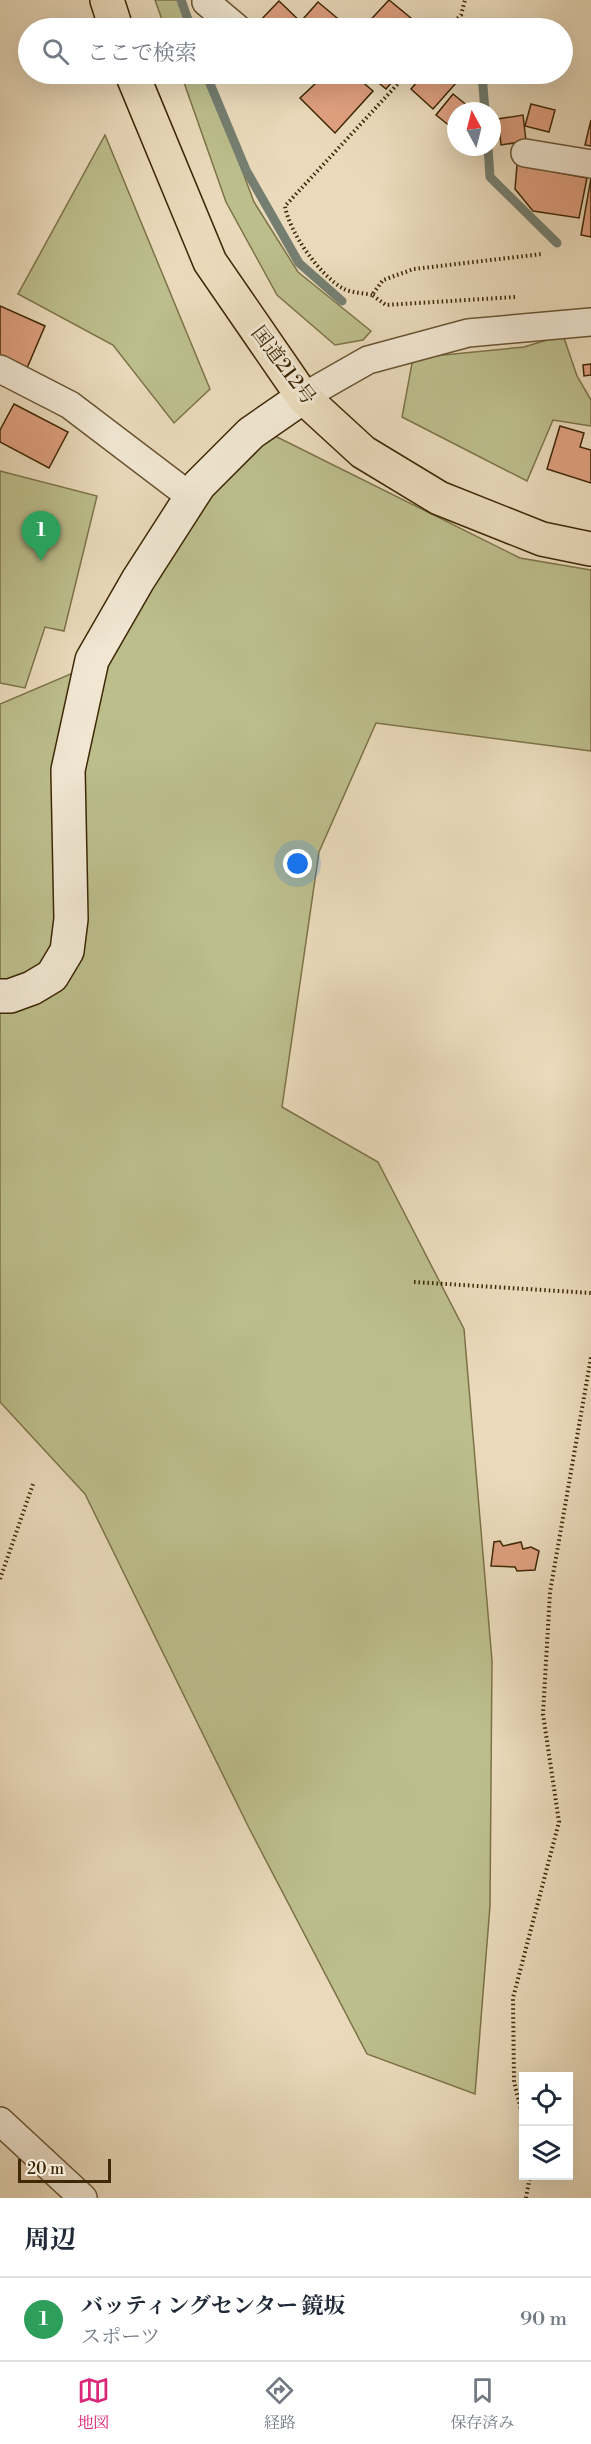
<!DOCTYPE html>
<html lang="ja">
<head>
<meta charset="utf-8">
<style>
  body { margin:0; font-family:"Libre Bodoni","Noto Serif JP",serif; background:#f6f6f7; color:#1f2937 }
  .controls { position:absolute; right:18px; bottom:18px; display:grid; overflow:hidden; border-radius:0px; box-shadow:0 6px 24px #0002 }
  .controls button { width:54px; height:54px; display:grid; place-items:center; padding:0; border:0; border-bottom:2px solid #e0e1e3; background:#fff; color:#1f2937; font:30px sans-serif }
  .compass { position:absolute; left:447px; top:102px; width:54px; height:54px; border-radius:50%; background:#fff; box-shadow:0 6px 24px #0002; rotate:353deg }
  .scale { position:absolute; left:18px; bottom:15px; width:93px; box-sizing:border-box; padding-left:6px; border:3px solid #3e2805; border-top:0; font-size:16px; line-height:21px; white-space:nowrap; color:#3e2805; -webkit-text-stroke:4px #f1e7d3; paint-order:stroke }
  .you { position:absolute; left:298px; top:864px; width:21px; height:21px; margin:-15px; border:4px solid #fff; border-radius:50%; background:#1a73e8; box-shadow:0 0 0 9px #1a73e833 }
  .badge { display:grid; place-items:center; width:39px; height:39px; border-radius:50%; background:#db2777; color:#fff; font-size:20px; font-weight:700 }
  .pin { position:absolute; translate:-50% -50px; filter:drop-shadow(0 2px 3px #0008) }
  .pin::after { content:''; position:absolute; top:32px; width:21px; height:18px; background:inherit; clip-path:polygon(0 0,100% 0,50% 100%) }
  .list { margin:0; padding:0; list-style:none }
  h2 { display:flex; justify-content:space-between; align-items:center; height:78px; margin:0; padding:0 24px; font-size:26px }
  h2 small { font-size:20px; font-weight:400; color:#747a83 }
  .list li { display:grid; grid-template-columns:39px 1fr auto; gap:18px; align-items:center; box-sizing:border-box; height:84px; padding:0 24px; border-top:2px solid #e0e1e3 }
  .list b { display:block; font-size:22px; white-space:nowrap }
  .list p { margin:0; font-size:20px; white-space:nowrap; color:#747a83 }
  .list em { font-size:20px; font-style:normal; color:#747a83 }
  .icon { flex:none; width:33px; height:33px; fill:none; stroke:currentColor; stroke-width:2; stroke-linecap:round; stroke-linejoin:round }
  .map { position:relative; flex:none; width:591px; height:2198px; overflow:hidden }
  .search { position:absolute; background:#fff; box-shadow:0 6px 24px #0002; left:18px; right:18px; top:18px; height:66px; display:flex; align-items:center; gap:15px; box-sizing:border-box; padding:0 21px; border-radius:33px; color:#747a83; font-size:22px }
  .sheet { height:162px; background:#fff }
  nav { display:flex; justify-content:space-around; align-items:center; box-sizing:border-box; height:84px; border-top:2px solid #e0e1e3; background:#fff; font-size:16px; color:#747a83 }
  nav a { display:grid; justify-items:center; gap:3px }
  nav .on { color:#db2777 }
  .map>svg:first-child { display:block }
  .green { fill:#bcbe8c; stroke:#7d7348; stroke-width:1.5 }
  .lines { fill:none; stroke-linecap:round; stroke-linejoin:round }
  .stream { stroke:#757f71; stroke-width:9 }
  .building { fill:#dfa080; stroke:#3e2805; stroke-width:1.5 }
  .street-casing { stroke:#695432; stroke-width:30 }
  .secondary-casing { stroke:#3e2805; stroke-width:36 }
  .highway-casing { stroke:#3e2805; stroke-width:36 }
  .path { stroke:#3e2805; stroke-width:4; stroke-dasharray:1.5 3; stroke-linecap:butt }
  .street { stroke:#f1e7d3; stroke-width:27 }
  .secondary { stroke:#f1e7d3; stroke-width:33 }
  .highway { stroke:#eadabb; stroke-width:33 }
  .labels { text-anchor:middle; stroke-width:6; stroke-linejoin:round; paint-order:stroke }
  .street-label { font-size:20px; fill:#3e2805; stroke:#f1e7d3 }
</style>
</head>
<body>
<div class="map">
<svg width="591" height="2198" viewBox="0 0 591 2198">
  <rect width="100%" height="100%" fill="#eadabb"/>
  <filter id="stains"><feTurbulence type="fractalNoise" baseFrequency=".00333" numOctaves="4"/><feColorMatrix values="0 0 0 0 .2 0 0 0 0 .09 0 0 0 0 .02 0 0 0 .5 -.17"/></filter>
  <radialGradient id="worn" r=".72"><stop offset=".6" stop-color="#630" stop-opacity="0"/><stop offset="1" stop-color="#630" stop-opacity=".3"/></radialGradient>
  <path class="green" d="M155 0H179L190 28H165Z
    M181 74H206L254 202 298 272 371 331 363 340 335 345 277 295 226 202Z
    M105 135 210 389 174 423 113 345 18 294Z
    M563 335 577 376 591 400V426L553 420 527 481 402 417 413 358 524 347Z
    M273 435 520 558 591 570V751L376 723 319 852 282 1107 378 1162 464 1329 492 1661 490 1906 475 2094 367 2054 249 1828 85 1494 0 1402V704L106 659 216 488Z
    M0 471 97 496 64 631 45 627 25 688 0 683Z"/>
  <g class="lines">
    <path class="stream" d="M181 0 191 28
      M477 24V28
      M206 74 246 170 299 263 342 301
      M482 74 485 111
      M488 147 490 177 557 243"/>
  </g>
  <path class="building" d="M389 0 423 28H363Z
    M279 1 307 28 254 27Z
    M318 2 349 28H317L304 18Z
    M305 74H353L373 91 335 133 300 98 316 83Z
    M368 74H399L386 89Z
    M424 74H464L433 109 411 89Z
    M453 94 474 111H456V131L436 115Z
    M531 104 555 110 549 132 525 126Z
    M523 115 526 141 501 145 498 119Z
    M591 120V146L585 145Z
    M517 165 587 178 579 218 533 211 515 189Z
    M591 178V237L581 235Z
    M0 306 45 326 27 368 0 356Z
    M591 364V375L584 376 583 365Z
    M14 404 68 432 49 468 0 442V430Z
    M560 426 584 433 580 447 591 450V483L547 469Z
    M500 1541 503 1546 521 1542 523 1549 531 1547 539 1551 535 1570 517 1571 515 1567 491 1566 494 1542Z"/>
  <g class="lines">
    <defs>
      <path id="street" d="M211 0 206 2 237 28
        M525 153 591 164
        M0 369 70 405 191 497
        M303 397 368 360 468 333 591 322
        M0 2121 83 2198"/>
      <path id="secondary" d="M0 996H10L32 988 52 976 67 951 71 919 68 770 92 660 138 580 199 485 251 433 303 397"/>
      <path id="highway" d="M107 0 116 28
        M132 74 210 262 303 397 363 452 439 498 542 539 591 549"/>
    </defs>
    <use href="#street" class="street-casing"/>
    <use href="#secondary" class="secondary-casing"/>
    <use href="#highway" class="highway-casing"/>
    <path class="path" d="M448 28 461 15 465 0
      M372 295C364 293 352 293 344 289 320 276 289 232 285 206L407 74
      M515 297 386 305 372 295 383 280 414 269 542 254
      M414 1282 591 1293
      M0 1579 33 1484
      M524 2121 514 2082 513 1998 559 1822 543 1714 550 1592 591 1357
      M526 2198 530 2176"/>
    <use href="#street" class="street"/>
    <use href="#secondary" class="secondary"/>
    <use href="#highway" class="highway"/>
  </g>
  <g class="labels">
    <g class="street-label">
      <text transform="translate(284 365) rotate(53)" y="7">国道212号</text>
    </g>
  </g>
  <rect width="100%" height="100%" filter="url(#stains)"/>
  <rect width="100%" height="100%" fill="url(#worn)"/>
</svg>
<div class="controls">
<button><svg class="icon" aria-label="locate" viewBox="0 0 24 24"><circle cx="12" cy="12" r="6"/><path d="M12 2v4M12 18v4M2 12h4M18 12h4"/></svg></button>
<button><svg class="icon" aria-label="layers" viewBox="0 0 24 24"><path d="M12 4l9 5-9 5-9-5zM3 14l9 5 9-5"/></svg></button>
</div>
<svg class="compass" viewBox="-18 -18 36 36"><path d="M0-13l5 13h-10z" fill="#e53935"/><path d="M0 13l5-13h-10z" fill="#747a83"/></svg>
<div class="scale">20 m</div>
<div class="you"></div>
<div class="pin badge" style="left:41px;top:561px;background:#2e9e5b">1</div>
<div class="search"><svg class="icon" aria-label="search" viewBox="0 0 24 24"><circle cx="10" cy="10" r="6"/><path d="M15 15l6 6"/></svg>ここで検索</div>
</div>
<section class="sheet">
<h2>周辺<small></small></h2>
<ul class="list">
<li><span class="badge" style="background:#2e9e5b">1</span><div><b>バッティングセンター 鏡坂</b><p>スポーツ</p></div><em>90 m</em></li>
</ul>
</section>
<nav>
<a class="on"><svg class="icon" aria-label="map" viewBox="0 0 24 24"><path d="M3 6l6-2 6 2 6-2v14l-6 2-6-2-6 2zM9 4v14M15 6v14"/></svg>地図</a>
<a><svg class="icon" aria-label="directions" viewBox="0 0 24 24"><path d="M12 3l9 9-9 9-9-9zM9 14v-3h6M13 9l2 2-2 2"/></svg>経路</a>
<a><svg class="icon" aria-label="saved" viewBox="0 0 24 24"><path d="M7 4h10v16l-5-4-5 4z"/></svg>保存済み</a>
</nav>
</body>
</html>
